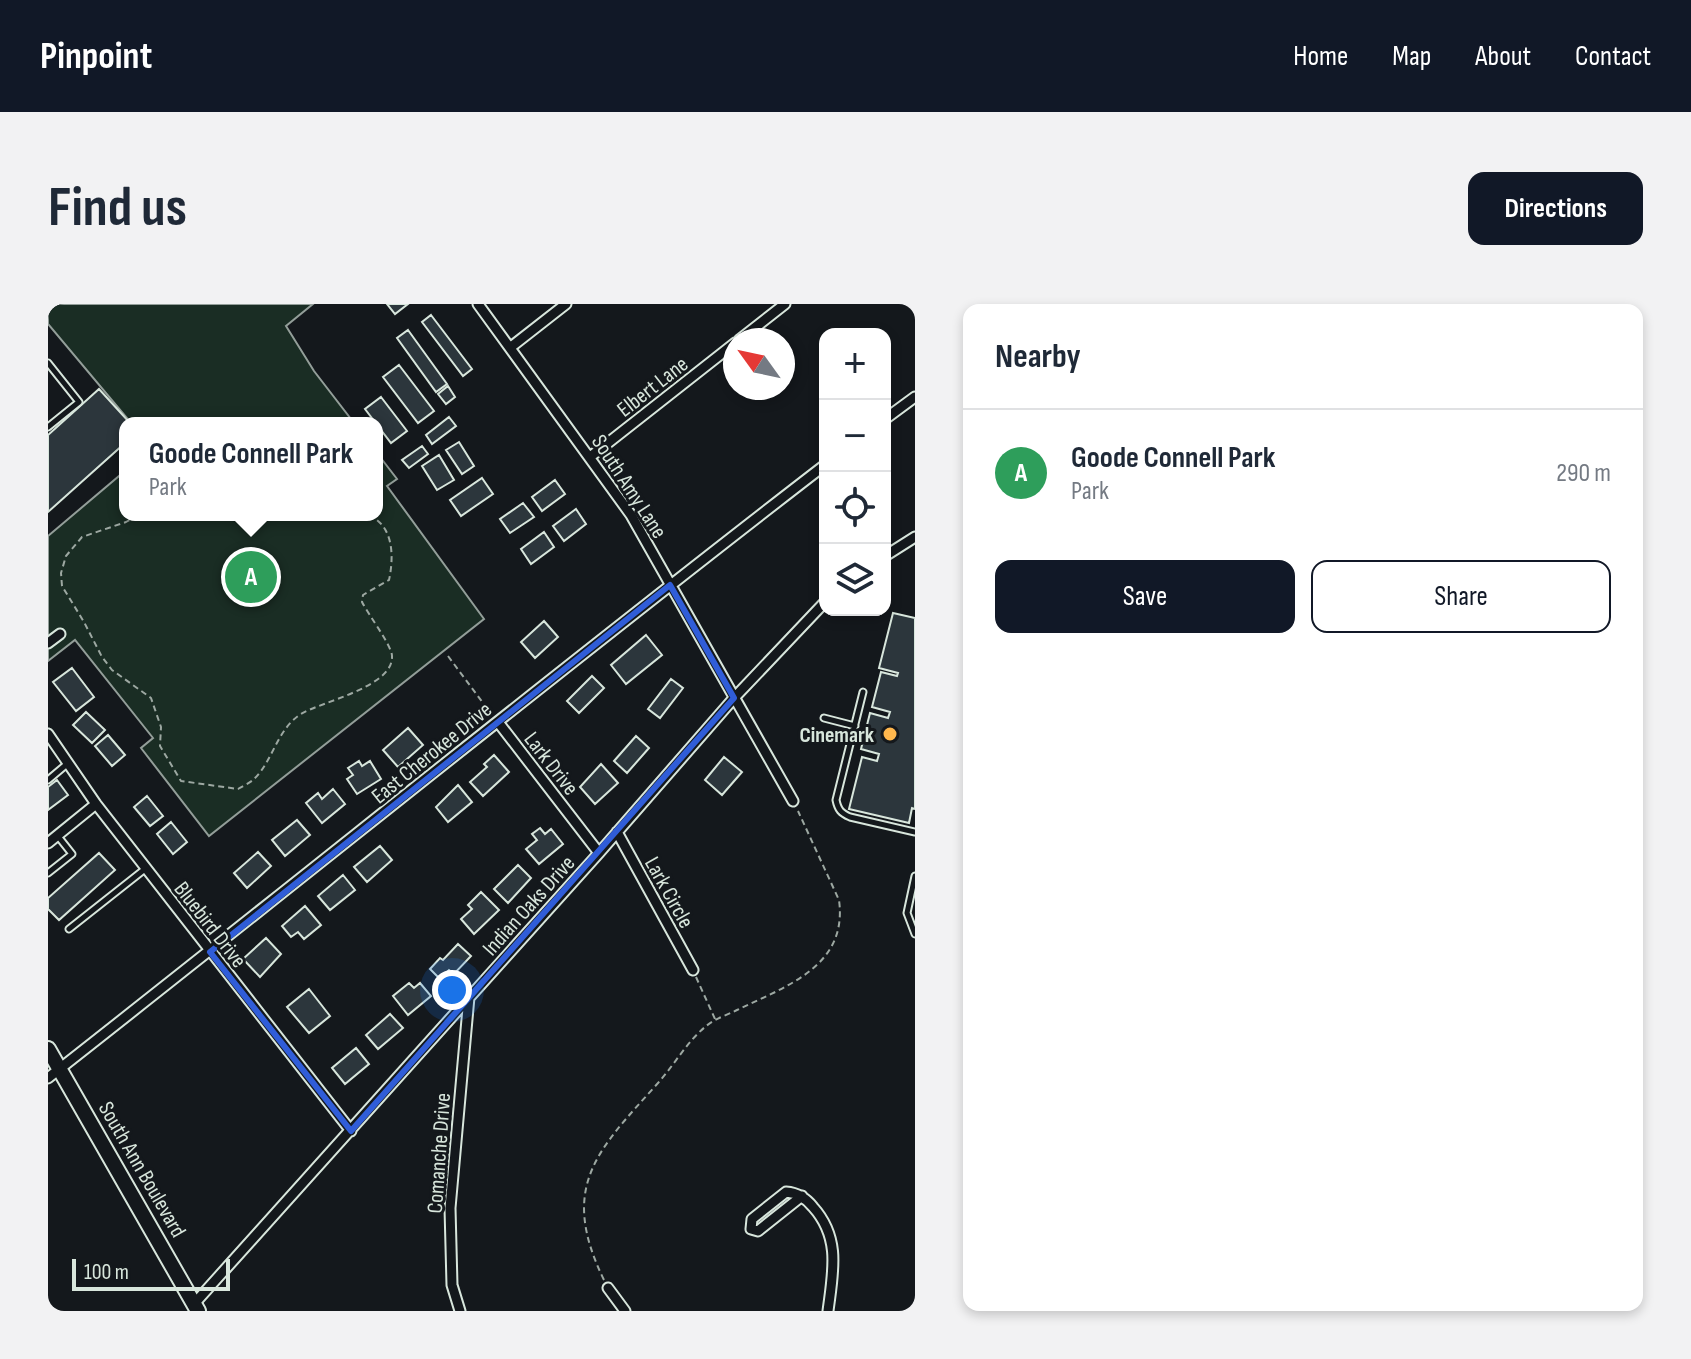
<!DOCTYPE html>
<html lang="en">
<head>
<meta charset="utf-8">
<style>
  body { margin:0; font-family:"Sofia Sans Condensed",sans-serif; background:#f2f2f3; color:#1f2937 }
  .controls { position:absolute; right:24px; top:24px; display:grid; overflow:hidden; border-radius:16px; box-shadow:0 4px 12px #0003 }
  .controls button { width:72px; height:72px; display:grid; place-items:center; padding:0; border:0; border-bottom:2px solid #e0e1e3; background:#fff; color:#1f2937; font:40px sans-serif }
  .compass { position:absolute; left:675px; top:24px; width:72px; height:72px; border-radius:50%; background:#fff; box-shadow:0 4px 12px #0003; rotate:303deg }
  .scale { position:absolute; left:24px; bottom:20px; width:158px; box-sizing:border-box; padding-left:8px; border:4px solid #d8e6dc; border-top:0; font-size:22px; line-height:28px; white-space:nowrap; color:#d8e6dc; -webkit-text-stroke:6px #14181c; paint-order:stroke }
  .you { position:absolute; left:404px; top:686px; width:28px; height:28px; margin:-20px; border:6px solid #fff; border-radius:50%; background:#1a73e8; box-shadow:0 0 0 12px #1a73e833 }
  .badge { display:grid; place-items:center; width:52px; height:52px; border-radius:50%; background:#111827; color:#fff; font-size:26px; font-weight:700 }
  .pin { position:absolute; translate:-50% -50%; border:4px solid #fff; box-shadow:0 2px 8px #0006 }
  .popup { position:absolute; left:71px; top:113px; width:264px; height:104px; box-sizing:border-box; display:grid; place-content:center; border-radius:16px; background:#fff; filter:drop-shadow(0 2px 6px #0005); font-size:26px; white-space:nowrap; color:#747a83 }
  .popup b { font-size:30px; color:#1f2937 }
  .popup::after { content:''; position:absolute; left:50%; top:100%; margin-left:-16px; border:16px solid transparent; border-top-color:#fff }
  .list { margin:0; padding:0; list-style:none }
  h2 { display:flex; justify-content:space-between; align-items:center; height:104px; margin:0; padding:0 32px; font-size:34px }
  h2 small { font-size:26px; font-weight:400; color:#747a83 }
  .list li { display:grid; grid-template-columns:52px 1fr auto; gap:24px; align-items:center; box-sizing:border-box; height:128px; padding:0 32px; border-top:2px solid #e0e1e3 }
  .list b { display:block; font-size:30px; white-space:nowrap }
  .list p { margin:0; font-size:26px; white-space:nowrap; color:#747a83 }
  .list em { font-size:26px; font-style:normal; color:#747a83 }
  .actions { display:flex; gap:16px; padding:24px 32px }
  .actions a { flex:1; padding:18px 0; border:2px solid #111827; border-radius:16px; text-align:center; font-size:28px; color:#111827 }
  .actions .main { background:#111827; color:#fff }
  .icon { flex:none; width:44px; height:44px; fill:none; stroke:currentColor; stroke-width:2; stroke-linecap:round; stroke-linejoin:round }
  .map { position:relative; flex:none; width:867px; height:1007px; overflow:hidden; border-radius:16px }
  header { display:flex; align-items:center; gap:48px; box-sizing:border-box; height:112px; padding:0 40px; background:#111827; color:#fff }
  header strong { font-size:38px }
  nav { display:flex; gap:44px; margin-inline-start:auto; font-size:28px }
  .intro { display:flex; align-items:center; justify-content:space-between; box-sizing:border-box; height:192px; padding:0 48px }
  h1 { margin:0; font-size:56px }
  .button { padding:20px 36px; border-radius:16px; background:#111827; color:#fff; font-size:28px; font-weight:700 }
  main { display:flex; gap:48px; padding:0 48px }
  aside { flex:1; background:#fff; border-radius:16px; box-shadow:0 4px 12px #0003 }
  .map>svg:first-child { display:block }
  .green { fill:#1a2d24; stroke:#939e99; stroke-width:2 }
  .building { fill:#2c363c; stroke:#d8e6dc; stroke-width:2 }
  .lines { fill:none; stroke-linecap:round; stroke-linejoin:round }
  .lane-casing { stroke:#d8e6dc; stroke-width:9 }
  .street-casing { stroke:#d8e6dc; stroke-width:13 }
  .secondary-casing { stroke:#d8e6dc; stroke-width:18 }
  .path { stroke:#9da8a2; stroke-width:2; stroke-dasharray:6 4; stroke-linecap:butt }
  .lane { stroke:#14181c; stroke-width:5 }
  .street { stroke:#14181c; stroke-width:9 }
  .secondary { stroke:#14181c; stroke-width:14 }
  .marked { fill:none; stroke:#305dd8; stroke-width:6; stroke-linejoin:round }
  .poi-dot { fill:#ffb74d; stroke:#14181c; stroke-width:3 }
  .labels { text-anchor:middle; stroke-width:6; stroke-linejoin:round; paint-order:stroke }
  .street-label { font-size:22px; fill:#d8e6dc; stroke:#14181c }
  .poi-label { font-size:22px; font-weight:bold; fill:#d8e6dc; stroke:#14181c; text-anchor:end }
</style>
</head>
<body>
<header>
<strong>Pinpoint</strong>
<nav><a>Home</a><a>Map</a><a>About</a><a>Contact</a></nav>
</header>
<div class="intro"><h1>Find us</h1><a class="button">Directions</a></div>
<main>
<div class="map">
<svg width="867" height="1007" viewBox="0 0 867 1007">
  <rect width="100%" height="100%" fill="#14181c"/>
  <path class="green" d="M0 0H265L238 22 266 67 306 119H83L0 20Z
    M329 149 349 175 339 182 436 315 161 532 93 444 105 434 27 336 0 357V232L77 167V211H329Z"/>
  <path class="building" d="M339 0H360L347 10Z
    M383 11 424 65 415 72 374 18Z
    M360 26 399 80 388 88 349 34Z
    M351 61 386 107 370 119 335 73Z
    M400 82 407 93 398 100 390 90Z
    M51 85 82 119H77V139L0 208V131Z
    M333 93 359 127 343 139 317 105Z
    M401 113 408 122 384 140 378 131Z
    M411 138 426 162 414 170 398 146Z
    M374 142 380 150 361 164 354 156Z
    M391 151 406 176 389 186 374 162Z
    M434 174 445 190 413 212 402 196Z
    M507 176 517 190 494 207 484 193Z
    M475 199 486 213 462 229 452 215Z
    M528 205 538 220 516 237 505 222Z
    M496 228 506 243 483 260 473 245Z
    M845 309 867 314V505L864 504 861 519 801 505 814 453 829 457 831 450 813 445 822 409 840 414 842 408 824 403 833 368 849 372 850 369 831 364Z
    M496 317 510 333 487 354 473 338Z
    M598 331 614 351 578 380 563 361Z
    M24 364 46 393 28 407 5 378Z
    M544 372 556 384 531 409 519 397Z
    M623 375 635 384 612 414 600 405Z
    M38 408 57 426 44 439 25 421Z
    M360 424 375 441 350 463 335 446Z
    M60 431 77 451 64 462 47 442Z
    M588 432 601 444 579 469 566 457Z
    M446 451 461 468 435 492 422 478 439 463 436 460Z
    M676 453 694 468 674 491 657 476Z
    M311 457 314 462 322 457 333 475 309 490 299 475 305 471 300 464Z
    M553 460 570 479 547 500 532 483Z
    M9 476 20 491 0 506V483Z
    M410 481 424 498 400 518 388 503Z
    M285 485 297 500 274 519 258 499 270 489 274 495Z
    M99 492 115 512 102 522 86 503Z
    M249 516 262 531 237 552 224 536Z
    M123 518 139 538 125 550 109 530Z
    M492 524 497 530 503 525 515 540 491 560 478 545 489 536 484 530Z
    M332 542 344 556 319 578 306 563Z
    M210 548 223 562 199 584 186 569Z
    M51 549 67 566 11 616 0 605V594Z
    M470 561 483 574 460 599 446 585Z
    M295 571 307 586 282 606 270 592Z
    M433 588 451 606 426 630 413 615 424 605 420 601Z
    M257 602 273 621 256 635 250 628 243 633 234 622Z
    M218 634 233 650 212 673 195 655Z
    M410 640 423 652 406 670 401 666 392 675 382 665 392 654 395 656Z
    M361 679 366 684 372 679 383 692 360 711 345 692Z
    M261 685 282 712 261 729 239 703Z
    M342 710 355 724 330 745 318 731Z
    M308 744 321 760 297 780 284 764Z"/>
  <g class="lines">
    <defs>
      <path id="lane" d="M0 59 31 98 0 123
        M815 388 788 496C790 506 793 509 802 513L867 528
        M776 414 807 422
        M0 476 19 460
        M0 569 24 550 9 531
        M867 572 859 609 867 630
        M21 625 97 565"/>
      <path id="street" d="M430 0 583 211 745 497
        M691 36 737 0
        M463 43 518 0
        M837 115 867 93
        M542 153 687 39
        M837 252 867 233
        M0 339 12 330
        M450 418 551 549
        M0 430 48 500 303 827
        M569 528 645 666
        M0 539 48 500
        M0 774C260 570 516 362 777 161
        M754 892 710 927 703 925 704 915 738 888C750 889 758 894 765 903 793 934 785 968 780 1007
        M560 984 577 1007
        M146 1000 551 549 686 394 777 298
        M412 1007 404 981 402 904 421 693"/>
      <path id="secondary" d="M0 745 150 1007"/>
    </defs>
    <use href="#lane" class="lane-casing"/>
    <use href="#street" class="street-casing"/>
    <use href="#secondary" class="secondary-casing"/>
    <path class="path" d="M90 211 78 218 34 233 18 252 13 269 14 282 36 318 54 353 64 366 103 394 113 423 112 442 133 477 190 485C195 482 202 479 206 475 225 457 229 425 253 410 272 398 346 383 344 352 344 342 320 310 314 298L315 291 341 276C346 253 346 221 320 211
      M400 352 444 411
      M648 673 667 715
      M556 976C510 882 550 846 610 779 626 761 639 738 657 723 666 715 679 711 689 706 739 682 800 662 791 596L750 507"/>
    <use href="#lane" class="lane"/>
    <use href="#street" class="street"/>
    <use href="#secondary" class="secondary"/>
  </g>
  <path class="marked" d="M622 281 686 394 303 827 162 648Z"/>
  <circle class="poi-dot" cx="842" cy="430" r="8"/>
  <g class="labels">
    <g class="street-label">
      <text transform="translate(604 82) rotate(-38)" y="8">Elbert Lane</text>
      <text transform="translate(582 182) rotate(57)" y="8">South Amy Lane</text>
      <text transform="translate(383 448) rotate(-39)" y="8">East Cherokee Drive</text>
      <text transform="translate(504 459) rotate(52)" y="8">Lark Drive</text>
      <text transform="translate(622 588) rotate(61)" y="8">Lark Circle</text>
      <text transform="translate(480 601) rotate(-48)" y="8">Indian Oaks Drive</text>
      <text transform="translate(163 620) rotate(52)" y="8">Bluebird Drive</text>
      <text transform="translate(390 849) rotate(-86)" y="8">Comanche Drive</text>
      <text transform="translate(95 865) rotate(60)" y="8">South Ann Boulevard</text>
    </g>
    <g class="poi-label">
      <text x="826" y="438">Cinemark</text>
    </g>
  </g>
</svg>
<div class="controls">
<button>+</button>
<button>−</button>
<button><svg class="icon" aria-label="locate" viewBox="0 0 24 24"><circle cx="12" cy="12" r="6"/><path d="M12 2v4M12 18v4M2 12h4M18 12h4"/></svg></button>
<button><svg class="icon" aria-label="layers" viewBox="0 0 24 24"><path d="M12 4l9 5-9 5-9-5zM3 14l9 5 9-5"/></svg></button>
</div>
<svg class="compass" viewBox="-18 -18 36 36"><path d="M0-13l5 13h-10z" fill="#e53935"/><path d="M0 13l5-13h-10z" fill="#747a83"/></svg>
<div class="scale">100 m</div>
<div class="you"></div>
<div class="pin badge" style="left:203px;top:273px;background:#2e9e5b">A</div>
<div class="popup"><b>Goode Connell Park</b>Park</div>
</div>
<aside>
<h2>Nearby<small></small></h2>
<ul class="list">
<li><span class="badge" style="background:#2e9e5b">A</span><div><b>Goode Connell Park</b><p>Park</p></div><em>290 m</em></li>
</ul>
<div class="actions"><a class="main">Save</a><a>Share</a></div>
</aside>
</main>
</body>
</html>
